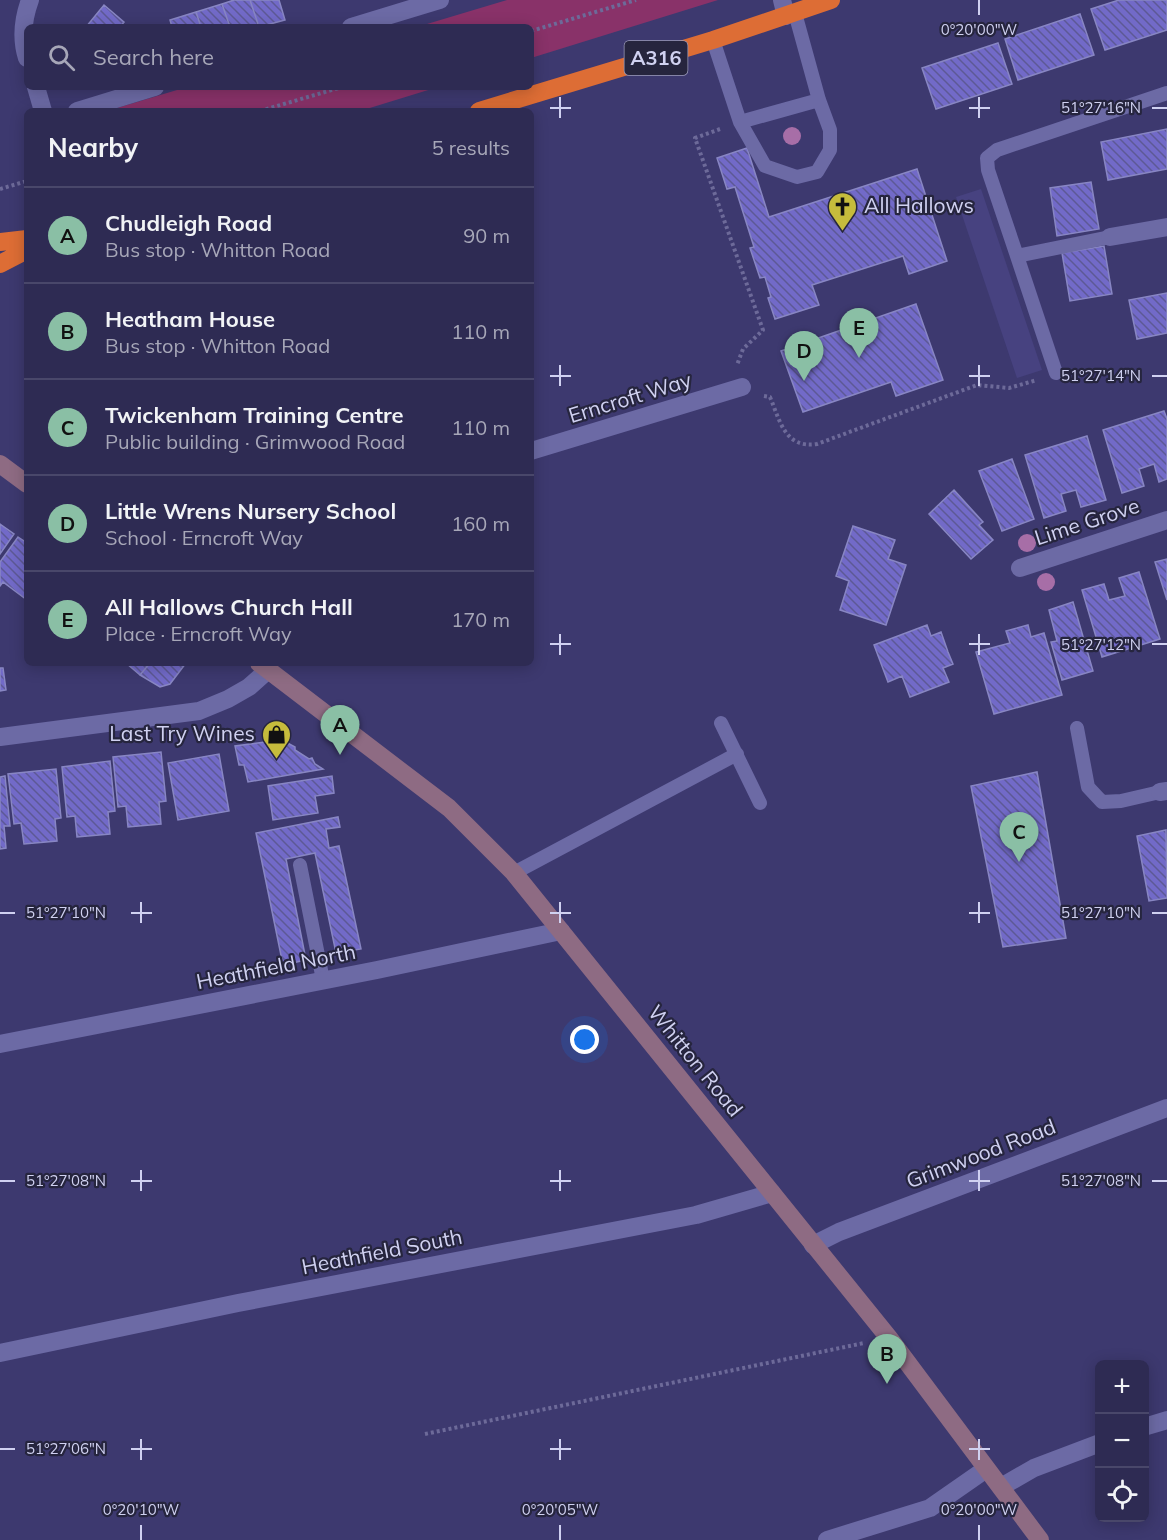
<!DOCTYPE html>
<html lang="en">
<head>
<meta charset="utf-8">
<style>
  body { margin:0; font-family:Mulish,sans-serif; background:#3a375d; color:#f1f3f6 }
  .controls { position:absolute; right:18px; bottom:18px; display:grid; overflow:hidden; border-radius:9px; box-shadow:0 3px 15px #0003 }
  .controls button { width:54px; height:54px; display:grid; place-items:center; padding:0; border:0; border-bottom:2px solid #49476a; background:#2e2b53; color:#f1f3f6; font:30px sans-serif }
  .you { position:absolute; left:585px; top:1040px; width:21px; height:21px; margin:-15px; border:4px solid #fff; border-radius:50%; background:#1a73e8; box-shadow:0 0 0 9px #1a73e833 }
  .badge { display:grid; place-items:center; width:39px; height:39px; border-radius:50%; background:#8abfa5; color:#111; font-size:20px; font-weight:700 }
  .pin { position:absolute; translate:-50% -50px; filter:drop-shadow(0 2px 3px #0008) }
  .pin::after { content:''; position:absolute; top:32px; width:21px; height:18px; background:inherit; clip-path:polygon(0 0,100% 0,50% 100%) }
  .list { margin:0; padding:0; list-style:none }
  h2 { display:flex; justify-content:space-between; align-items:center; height:78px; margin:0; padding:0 24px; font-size:26px }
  h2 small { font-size:20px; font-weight:400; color:#a7a7b8 }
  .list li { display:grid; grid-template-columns:39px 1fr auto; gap:18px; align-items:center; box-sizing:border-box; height:96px; padding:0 24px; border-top:2px solid #49476a }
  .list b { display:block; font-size:22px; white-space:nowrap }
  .list p { margin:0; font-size:20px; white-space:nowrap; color:#a7a7b8 }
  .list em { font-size:20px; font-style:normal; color:#a7a7b8 }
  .icon { flex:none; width:33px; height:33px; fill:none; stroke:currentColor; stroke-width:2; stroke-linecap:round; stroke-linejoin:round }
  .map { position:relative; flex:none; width:1167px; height:1540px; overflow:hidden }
  .search { position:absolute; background:#2e2b53; box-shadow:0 3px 15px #0003; left:24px; top:24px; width:510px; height:66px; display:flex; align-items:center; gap:15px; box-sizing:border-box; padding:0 21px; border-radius:9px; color:#a7a7b8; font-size:22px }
  .panel { position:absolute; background:#2e2b53; box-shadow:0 3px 15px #0003; left:24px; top:108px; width:510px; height:558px; border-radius:9px }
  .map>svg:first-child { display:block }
  .built { fill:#474280 }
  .green { fill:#893269 }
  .building { fill:url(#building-back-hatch); stroke:#8886c3; stroke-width:1.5 }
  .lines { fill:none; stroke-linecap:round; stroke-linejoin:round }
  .path { stroke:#6d6a99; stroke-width:4; stroke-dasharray:3 3; stroke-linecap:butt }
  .lane { stroke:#6c6aa5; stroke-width:14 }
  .street { stroke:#6c6aa5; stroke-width:18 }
  .secondary { stroke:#8e6b83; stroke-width:18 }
  .highway { stroke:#dd6d35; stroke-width:18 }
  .tree { fill:#a76ea7 }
  .ticks { fill:none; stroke:#d0d1f1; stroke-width:2 }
  .labels { text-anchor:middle; stroke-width:4.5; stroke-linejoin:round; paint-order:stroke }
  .shield { fill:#26253e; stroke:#9d9dbb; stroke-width:1.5 }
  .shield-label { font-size:20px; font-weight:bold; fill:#d0d1f1 }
  .poi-label { font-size:21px; fill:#d0d1f1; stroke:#26253e; text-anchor:start }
  .street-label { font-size:21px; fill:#d0d1f1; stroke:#26253e }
  .ticks-label { font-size:15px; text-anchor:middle; fill:#d0d1f1; stroke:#26253e; stroke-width:4.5; stroke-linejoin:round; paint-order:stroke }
</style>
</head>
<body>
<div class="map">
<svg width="1167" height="1540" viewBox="0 0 1167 1540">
  <defs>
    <pattern id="building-back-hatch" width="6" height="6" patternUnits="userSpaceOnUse" patternTransform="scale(1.5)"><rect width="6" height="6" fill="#726ac8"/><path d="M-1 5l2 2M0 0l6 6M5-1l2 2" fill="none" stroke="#5d5995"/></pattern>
  </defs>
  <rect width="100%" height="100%" fill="#3d396f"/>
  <path class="built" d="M981 189 1042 370 1017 378 956 197Z"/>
  <path class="green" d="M507 0H718L531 58V27H417Z
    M187 87H438L360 111H107Z"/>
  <path class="building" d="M234 0H250L259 27H230L222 4Z
    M250 0H279L285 20 259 27Z
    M1119 0H1167V30L1105 50 1091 9Z
    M222 4 230 27H201L196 12Z
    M104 5 124 22 120 27H86Z
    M196 12 201 27H172L170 20Z
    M1080 14 1094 55 1018 80 1005 39Z
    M998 43 1012 84 936 109 922 68Z
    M1167 129V169L1108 180 1101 142Z
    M747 148 769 217 917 169 947 261 909 274 903 256 812 285 819 305 775 319 768 298 771 297 765 277 760 278 750 248 754 247 735 187 727 189 717 158Z
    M1091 182 1099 229 1057 236 1050 188Z
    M1104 246 1112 294 1070 301 1062 253Z
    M1167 293V333L1137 339 1129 300Z
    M916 304 943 380 896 396 891 382 803 412 781 351Z
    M1164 411 1167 419V479L1159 482 1154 464 1139 469 1144 486 1122 493 1103 430Z
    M1087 436 1106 500 1081 507 1076 490 1061 494 1066 511 1044 518 1025 455Z
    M1012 459 1034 519 1002 531 979 471Z
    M954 490 983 522 979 525 993 540 971 559 929 514Z
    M0 524 14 534 0 554Z
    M853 526 895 540 888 559 906 565 886 625 840 610 849 581 836 576Z
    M18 537 27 543V600L3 582 0 586V562Z
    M1167 559V600L1155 562Z
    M1139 572 1160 639 1102 657 1082 590 1104 584 1109 600 1125 596 1119 578Z
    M1073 602 1093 671 1062 680 1051 642 1057 641 1049 610Z
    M927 625 931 636 941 632 948 652 953 664 943 668 949 682 910 697 902 676 888 682 874 645Z
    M1028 625 1031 637 1044 633 1062 695 994 714 976 652 1010 643 1006 631Z
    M126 663H150L140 675Z
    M150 663H186L170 684 160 687 140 675Z
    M0 668H3L6 690 0 691Z
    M268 738 276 741 282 740 295 747V750L309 759 312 758 315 764 323 769 248 782 244 765H239L235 746 265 742Z
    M161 752 166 801 159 802 161 824 128 827 126 806 118 807 113 757Z
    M219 754 229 811 178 820 168 763Z
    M110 761 115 811 108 812 110 834 77 837 75 816 67 817 62 767Z
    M56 769 61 818 55 819 57 841 24 844 21 823 14 824 8 774Z
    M1037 772 1066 938 1003 947 971 786Z
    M5 776 10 826H4L6 848 0 849V777Z
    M332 776 334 793 315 796 318 813 273 820 268 786Z
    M338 817 340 827 326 829 329 848 339 846 361 949 336 953 315 853 286 859 306 960 283 965 256 833Z
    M1166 830 1167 898 1149 901 1137 836Z"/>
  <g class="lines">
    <path class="path" d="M531 31 636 0
      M260 111 342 87
      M720 129 695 138 763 330 743 349 737 365
      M0 189 27 181
      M764 396 770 397C780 421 785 449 817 444L977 385 1009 388 1037 380
      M425 1434 864 1343"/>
    <path class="lane" d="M713 40 740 122 765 166 797 177 817 172 830 150V130L819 100 795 13
      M740 122 819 100
      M1110 237 1017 256 988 170 987 158 997 150 1167 93
      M1017 256 1056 373
      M721 723 760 803
      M1077 728 1088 787 1102 802 1121 801 1160 792
      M300 865 323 980
      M514 873 737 754"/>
    <path class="street" d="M782 0 786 16
      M351 27 440 0
      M27 58C21 39 23 19 30 0
      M36 87 43 111
      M77 111 155 87
      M1110 237 1167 227
      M531 451 742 387
      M1020 568 1167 520
      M0 737 199 711 228 699 249 687 268 670
      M1160 792 1167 791
      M0 1044 377 970 561 931
      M813 1245 839 1232 1167 1108
      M0 1353 238 1303 696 1215 772 1193
      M1144 1427 1167 1420
      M1001 1487 1034 1468 1100 1443
      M827 1540 930 1508 986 1469"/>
    <path class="secondary" d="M0 464 27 484
      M259 663 449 808 514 873 889 1338 1040 1540"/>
    <path class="highway" d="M479 111 713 40 831 0
      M0 242 27 239
      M0 264 27 250"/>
  </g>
  <g class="tree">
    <circle cx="792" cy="136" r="9"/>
    <circle cx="1027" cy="543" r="9"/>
    <circle cx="1046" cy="582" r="9"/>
  </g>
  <path class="ticks" d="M979 0V15M560 97V118M979 97V118M550 108H571M969 108H990M1152 108H1167M560 365V386M979 365V386M550 376H571M969 376H990M1152 376H1167M560 634V655M979 634V655M550 644H571M969 644H990M1152 644H1167M141 902V923M560 902V923M979 902V923M0 913H15M131 913H152M550 913H571M969 913H990M1152 913H1167M141 1170V1191M560 1170V1191M979 1170V1191M0 1181H15M131 1181H152M550 1181H571M969 1181H990M1152 1181H1167M141 1439V1460M560 1439V1460M979 1439V1460M0 1449H15M131 1449H152M550 1449H571M969 1449H990M141 1525V1540M560 1525V1540M979 1525V1540"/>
  <defs>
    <symbol id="church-pin" viewBox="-11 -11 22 30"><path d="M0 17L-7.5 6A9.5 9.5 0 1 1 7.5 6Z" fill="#c6bc3c" stroke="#26253e"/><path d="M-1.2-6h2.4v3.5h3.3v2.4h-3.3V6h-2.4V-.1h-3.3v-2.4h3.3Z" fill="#111"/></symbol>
    <symbol id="shop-pin" viewBox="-11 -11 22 30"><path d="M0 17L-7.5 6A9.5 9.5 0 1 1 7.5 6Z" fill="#c6bc3c" stroke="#26253e"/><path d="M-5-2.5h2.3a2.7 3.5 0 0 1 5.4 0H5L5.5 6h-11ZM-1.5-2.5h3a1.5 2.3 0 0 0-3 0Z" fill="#111"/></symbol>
  </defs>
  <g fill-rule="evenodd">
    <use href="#church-pin" x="826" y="190" width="33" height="45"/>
    <use href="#shop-pin" x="260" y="718" width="33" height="45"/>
  </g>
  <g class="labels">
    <rect class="shield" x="624.5" y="41" width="63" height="34" rx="4.5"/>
    <g class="shield-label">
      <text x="656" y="65">A316</text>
    </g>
    <g class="poi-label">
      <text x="864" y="213">All Hallows</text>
      <text x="255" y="741" text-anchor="end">Last Try Wines</text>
    </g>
    <g class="street-label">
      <text transform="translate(630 398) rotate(-17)" y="7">Erncroft Way</text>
      <text transform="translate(1087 522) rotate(-18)" y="7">Lime Grove</text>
      <text transform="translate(276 967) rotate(-11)" y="7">Heathfield North</text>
      <text transform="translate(695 1061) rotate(51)" y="7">Whitton Road</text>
      <text transform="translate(981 1154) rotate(-21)" y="7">Grimwood Road</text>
      <text transform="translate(382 1252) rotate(-11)" y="7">Heathfield South</text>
    </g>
  </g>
  <g class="ticks-label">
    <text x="979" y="35">0°20'00"W</text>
    <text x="1101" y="113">51°27'16"N</text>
    <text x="1101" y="381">51°27'14"N</text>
    <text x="1101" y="650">51°27'12"N</text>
    <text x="66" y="918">51°27'10"N</text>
    <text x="1101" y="918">51°27'10"N</text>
    <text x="66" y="1186">51°27'08"N</text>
    <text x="1101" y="1186">51°27'08"N</text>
    <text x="66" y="1454">51°27'06"N</text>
    <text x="141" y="1515">0°20'10"W</text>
    <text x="560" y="1515">0°20'05"W</text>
    <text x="979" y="1515">0°20'00"W</text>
  </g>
</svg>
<div class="controls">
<button>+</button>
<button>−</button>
<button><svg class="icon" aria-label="locate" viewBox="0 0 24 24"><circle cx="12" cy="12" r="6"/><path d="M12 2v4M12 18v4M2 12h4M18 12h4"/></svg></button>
</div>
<div class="you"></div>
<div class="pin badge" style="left:340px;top:755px">A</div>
<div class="pin badge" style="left:887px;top:1384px">B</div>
<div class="pin badge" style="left:1019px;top:862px">C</div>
<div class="pin badge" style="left:804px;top:381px">D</div>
<div class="pin badge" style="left:859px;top:358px">E</div>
<div class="search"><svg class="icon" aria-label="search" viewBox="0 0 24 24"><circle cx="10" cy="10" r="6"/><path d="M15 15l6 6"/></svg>Search here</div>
<section class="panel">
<h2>Nearby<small>5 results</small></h2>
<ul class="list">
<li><span class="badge">A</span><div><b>Chudleigh Road</b><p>Bus stop · Whitton Road</p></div><em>90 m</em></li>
<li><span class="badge">B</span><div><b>Heatham House</b><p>Bus stop · Whitton Road</p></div><em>110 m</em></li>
<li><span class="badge">C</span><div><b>Twickenham Training Centre</b><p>Public building · Grimwood Road</p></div><em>110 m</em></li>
<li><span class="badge">D</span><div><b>Little Wrens Nursery School</b><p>School · Erncroft Way</p></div><em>160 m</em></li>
<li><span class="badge">E</span><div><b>All Hallows Church Hall</b><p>Place · Erncroft Way</p></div><em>170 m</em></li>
</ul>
</section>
</div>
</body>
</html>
